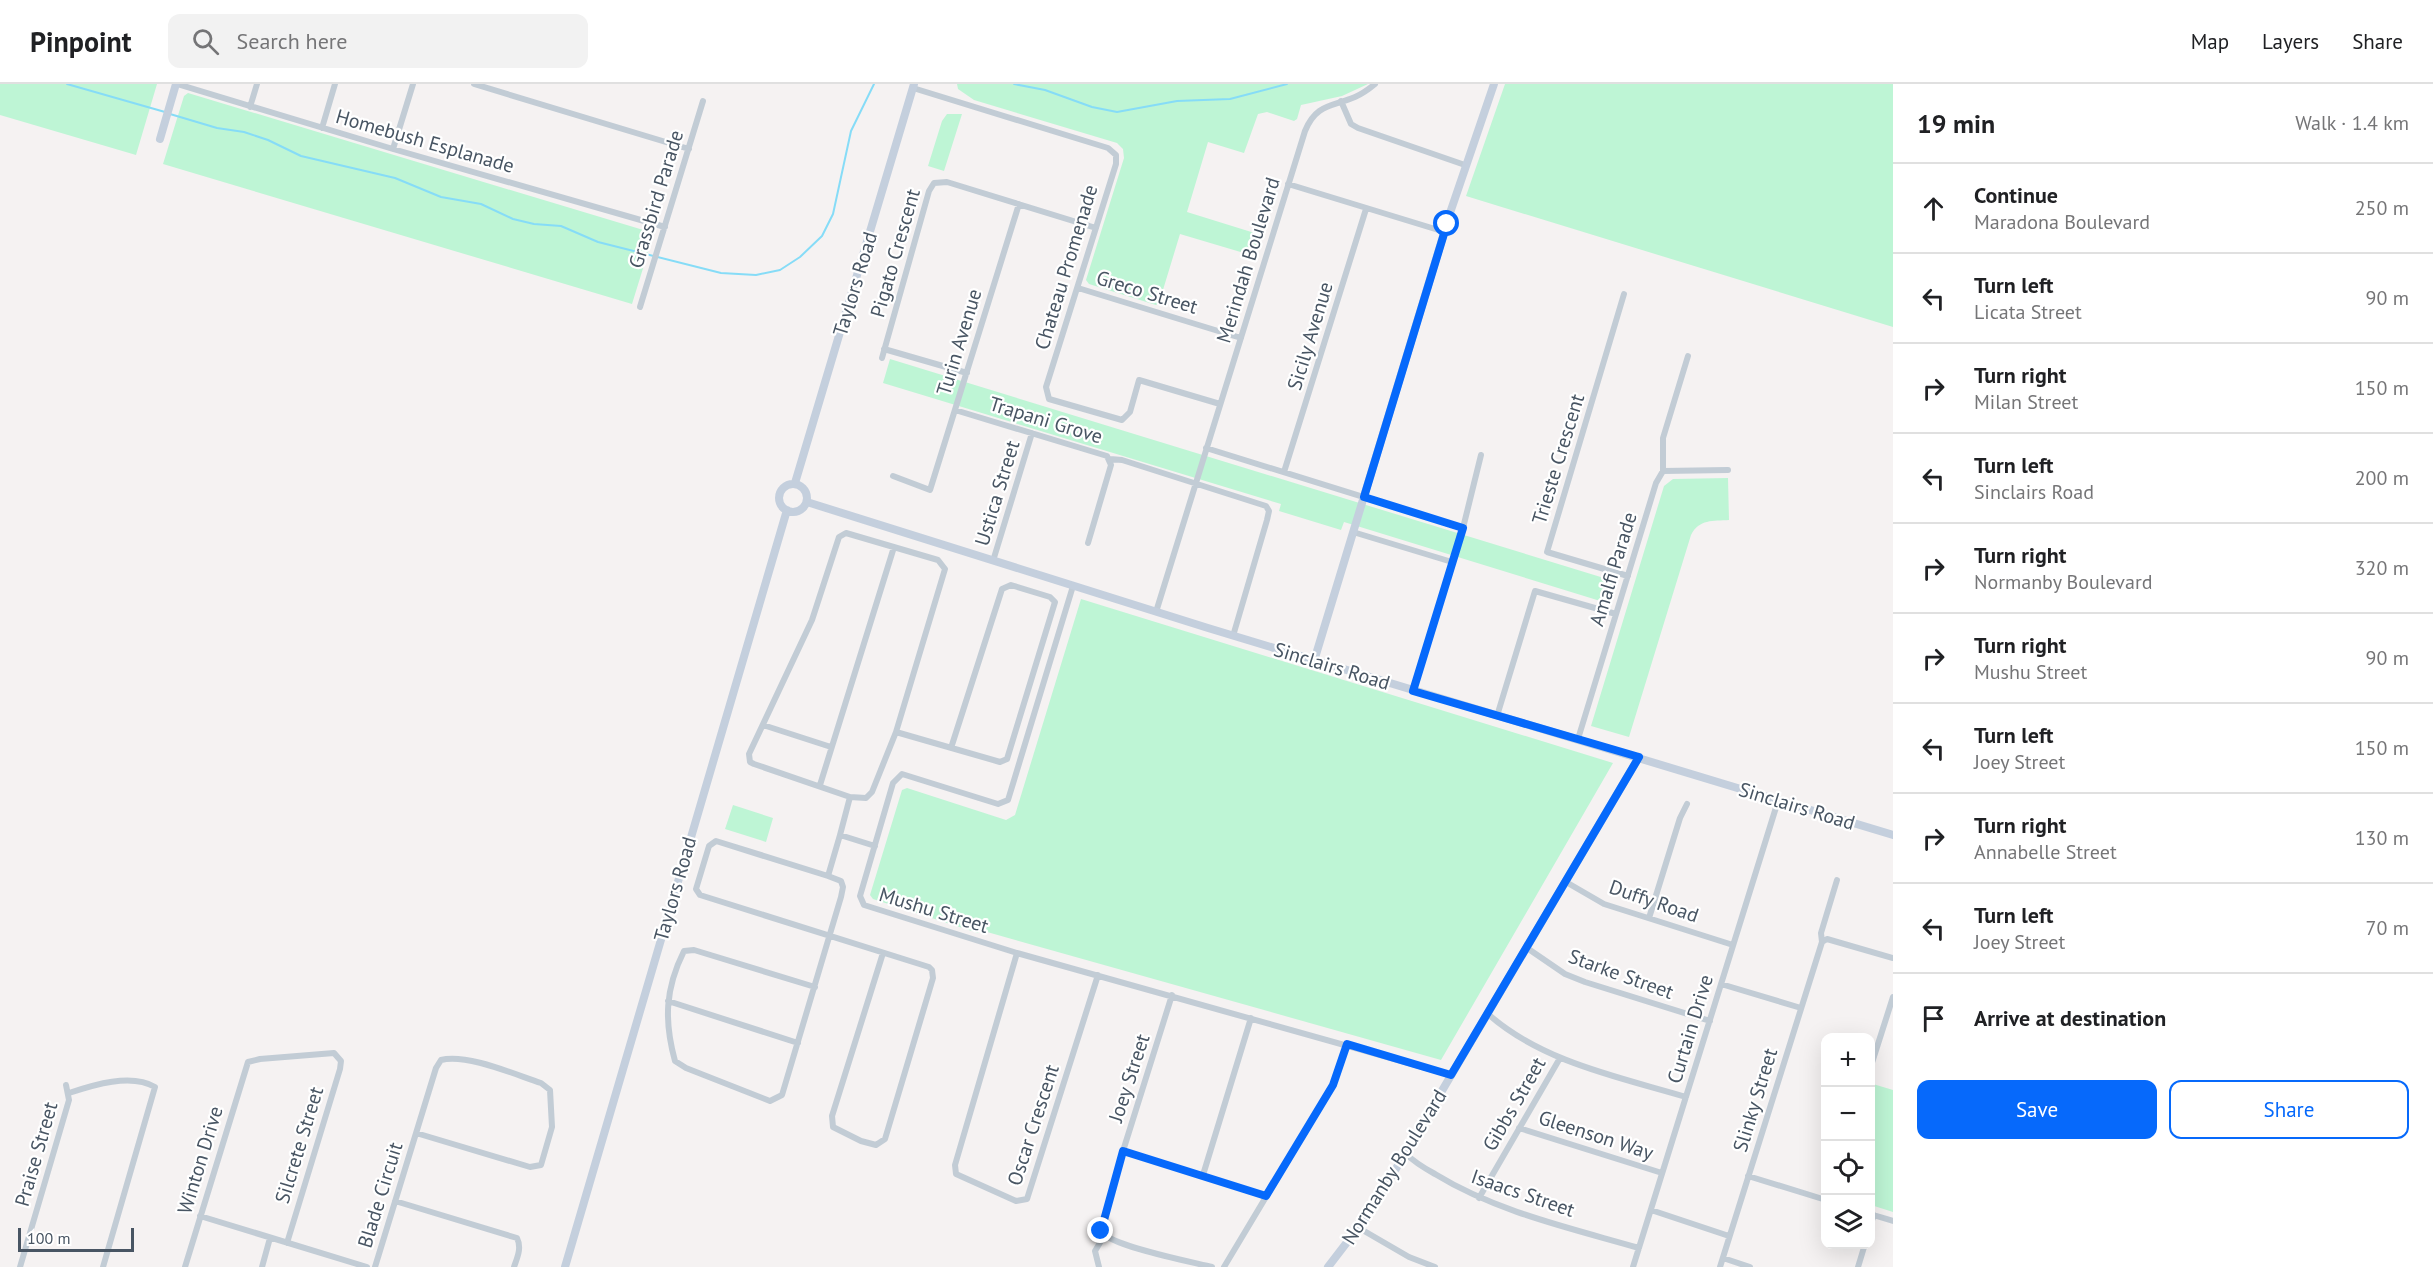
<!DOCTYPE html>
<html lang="en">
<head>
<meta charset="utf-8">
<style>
  body { margin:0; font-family:"PT Sans",sans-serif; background:#f2f2f2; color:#202124 }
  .controls { position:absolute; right:18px; bottom:18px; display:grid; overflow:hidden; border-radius:12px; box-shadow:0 6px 24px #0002 }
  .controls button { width:54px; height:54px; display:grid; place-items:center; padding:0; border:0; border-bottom:2px solid #e0e0e0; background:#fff; color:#202124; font:30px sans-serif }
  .scale { position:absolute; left:18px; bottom:15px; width:116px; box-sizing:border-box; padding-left:6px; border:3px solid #485563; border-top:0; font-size:16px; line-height:21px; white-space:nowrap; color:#485563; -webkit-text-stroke:4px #fff; paint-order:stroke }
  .stop { position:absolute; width:18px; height:18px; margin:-14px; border:4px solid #0669fb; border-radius:50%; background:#fff }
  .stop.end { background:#0669fb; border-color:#fff; box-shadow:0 2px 6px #0008 }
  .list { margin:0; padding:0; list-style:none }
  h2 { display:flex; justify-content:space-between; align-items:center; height:78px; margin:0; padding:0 24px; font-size:26px }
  h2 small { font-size:20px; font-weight:400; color:#757577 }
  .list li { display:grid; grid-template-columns:39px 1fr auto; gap:18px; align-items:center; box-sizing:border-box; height:90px; padding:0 24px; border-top:2px solid #e0e0e0 }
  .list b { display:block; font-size:22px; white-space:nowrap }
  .list p { margin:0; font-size:20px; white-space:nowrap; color:#757577 }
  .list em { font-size:20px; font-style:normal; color:#757577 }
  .actions { display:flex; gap:12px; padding:18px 24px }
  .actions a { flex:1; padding:14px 0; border:2px solid #0669fb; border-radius:12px; text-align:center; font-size:21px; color:#0669fb }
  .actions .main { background:#0669fb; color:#fff }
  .icon { flex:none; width:33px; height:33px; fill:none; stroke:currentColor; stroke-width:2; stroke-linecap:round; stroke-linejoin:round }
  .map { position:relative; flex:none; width:1893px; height:1183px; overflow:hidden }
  header { display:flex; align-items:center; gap:36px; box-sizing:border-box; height:84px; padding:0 30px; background:#fff; border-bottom:2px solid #e0e0e0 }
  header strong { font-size:28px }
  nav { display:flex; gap:33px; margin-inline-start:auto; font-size:21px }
  .search { width:420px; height:54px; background:#f2f2f2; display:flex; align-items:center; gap:15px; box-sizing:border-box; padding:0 21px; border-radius:12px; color:#757577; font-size:22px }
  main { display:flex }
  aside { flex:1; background:#fff }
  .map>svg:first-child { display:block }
  .green { fill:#bef5d5 }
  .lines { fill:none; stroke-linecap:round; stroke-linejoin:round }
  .stream { stroke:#86dcf7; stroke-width:2 }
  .street { stroke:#c2ccd5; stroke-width:6 }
  .secondary { stroke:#c4cfdd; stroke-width:8 }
  .route { stroke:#0669fb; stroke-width:8 }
  .labels { text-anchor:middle; stroke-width:4.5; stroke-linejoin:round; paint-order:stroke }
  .street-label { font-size:20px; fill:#485563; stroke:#fff }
</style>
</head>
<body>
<header>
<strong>Pinpoint</strong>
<div class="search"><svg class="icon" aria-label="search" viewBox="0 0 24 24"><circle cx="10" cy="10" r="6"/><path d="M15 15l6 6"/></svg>Search here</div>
<nav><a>Map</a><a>Layers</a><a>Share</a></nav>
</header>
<main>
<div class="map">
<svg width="1893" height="1183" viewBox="0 0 1893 1183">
  <rect width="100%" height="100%" fill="#f5f2f2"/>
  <path class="green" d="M0 0H157L136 71 0 31Z
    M957 0H1368L1342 12 1301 21 1297 35 1294 37 1267 28 1258 30 1244 69 1208 58 1187 128 1261 151 1254 172 1180 150 1159 219 1156 221 1089 200 1086 196 1124 74 1123 65 1117 59 974 16 958 5Z
    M1505 0H1893V243L1466 112Z
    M188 9 650 148 653 152 632 220 163 80 184 12Z
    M947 30H962L944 87 928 82 942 37Z
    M890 275 1617 498 1610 520 1344 438 1341 446 1279 427 1281 420 883 299Z
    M1728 394 1729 436C1713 437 1699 435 1691 451L1629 653 1591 642 1664 402 1673 395Z
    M1081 515 1613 679 1441 976 980 846 978 849 873 815 870 811 902 706 907 704 1006 736 1015 731Z
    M733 721 773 734 766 758 725 745Z
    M1873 1000 1893 1006V1128L1871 1121 1870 1009Z"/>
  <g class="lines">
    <path class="stream" d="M67 0 165 28
      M1014 0 1045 6 1092 23 1117 28 1177 17 1230 15 1287 0
      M170 30 217 44 244 48 268 56 301 72 395 94 441 113 481 120 513 135 534 140 561 142 598 158 721 189 756 191 780 186 800 173 822 152 833 130 851 47 874 0"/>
    <path class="street" d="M177 0 393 65 665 143
      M474 0 689 65
      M913 4 1108 64 1116 71V80L1046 303 1049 315 1122 336 1130 328 1139 296 1220 320
      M1341 17 1351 40 1358 44 1465 81
      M250 23 257 0
      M322 44 335 0
      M393 65 413 0
      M1288 100 1445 148
      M1078 204 1241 254
      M1624 210 1547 468 1628 492
      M640 223 703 17
      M884 265 967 289
      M882 274 929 107 934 99 947 98 1096 144
      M955 326 1107 372 1111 381 1088 459
      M1206 364 1463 444
      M1110 375 1122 376 1266 422 1269 427 1267 436 1233 552
      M1663 387V354L1688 272
      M1284 388 1366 125
      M893 392 930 406 1019 120
      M1353 448 1452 478
      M993 477 1032 349
      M1073 502 1008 716 998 720 902 690 893 699 860 812 864 821 1017 869 1451 991
      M1156 528 1305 47C1316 20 1331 23 1355 13 1362 10 1369 5 1375 0
      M1413 607 1463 444 1481 371
      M1497 632 1535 507 1616 530
      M763 641 831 663
      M896 648 1000 678 1007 675 1055 518 1050 513 1011 501 1002 505 951 664
      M1578 655 1656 399 1663 387 1728 386
      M820 701 894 463
      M840 751 850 713 754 680 750 678 749 670 812 536 839 453 846 449 938 476 945 485 896 648 872 708 866 714 850 713
      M828 792 716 757 709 762 696 805 700 811 929 883 932 886 933 894 885 1055 876 1061 861 1057 833 1043 832 1032 883 869
      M1566 798 1604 820 1733 861
      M1649 834 1680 734 1687 720
      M1822 858 1821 849 1837 796
      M1527 864 1565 890 1585 898 1710 937
      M1017 869 955 1081 956 1090 1016 1117 1027 1115 1098 891
      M1721 900 1801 924
      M815 903 694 866 684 867C665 905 664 937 675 977L686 984 770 1017 782 1011 841 813 843 803 841 797 828 792 840 751 875 762
      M1172 911 1123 1067 1101 1147C1109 1162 1192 1178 1212 1183
      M668 917 798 959
      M1488 930C1542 978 1619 993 1686 1013
      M1870 985 1893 913
      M69 1009C93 1001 131 989 155 1003L103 1183
      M1519 1044 1662 1089
      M1123 1067 1266 1112
      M1405 1069C1414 1078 1424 1084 1435 1090 1497 1128 1570 1144 1639 1164
      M1203 1091 1251 934
      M1748 1092 1826 1116
      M1479 1114 1560 974
      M395 1117 517 1154C522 1164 517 1174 514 1183
      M1651 1126 1729 1152
      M1870 1130 1893 1137
      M200 1132 367 1183
      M1870 1142 1874 1131
      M1359 1144 1409 1173 1435 1183
      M1723 1174 1750 1183
      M20 1183 69 1016 66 1001
      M185 1183 248 978 260 975 334 969 341 977 340 985 287 1159
      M262 1183 270 1154
      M375 1183 436 984 441 976C466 969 516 991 541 999L550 1006 552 1043 541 1081 530 1083 416 1049
      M1099 1183 1095 1167 1104 1152
      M1224 1183 1333 1001 1347 960
      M1633 1183 1778 717
      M1720 1183 1822 858 1827 855 1893 874
      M1858 1183 1865 1160"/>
    <path class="secondary" d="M160 55 176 0
      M795 399 914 0
      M779 414a14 14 0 1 1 28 0a14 14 0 1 1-28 0Z
      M807 418 1208 544 1893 751
      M1314 577 1451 126 1494 0
      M565 1183 787 426
      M1328 1183 1371 1127 1639 673"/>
  </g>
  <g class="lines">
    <path class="route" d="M1101 1147 1123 1067 1266 1112 1333 1001 1347 960 1451 991 1639 673 1413 607 1463 444 1364 413 1447 140"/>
  </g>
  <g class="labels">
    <g class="street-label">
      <text transform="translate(425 57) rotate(16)" y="7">Homebush Esplanade</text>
      <text transform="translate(656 115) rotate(-73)" y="7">Grassbird Parade</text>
      <text transform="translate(895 169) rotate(-74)" y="7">Pigato Crescent</text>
      <text transform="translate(1248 176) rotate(-73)" y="7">Merindah Boulevard</text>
      <text transform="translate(1066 183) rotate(-73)" y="7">Chateau Promenade</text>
      <text transform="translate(855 200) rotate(-73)" y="7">Taylors Road</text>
      <text transform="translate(1147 208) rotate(17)" y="7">Greco Street</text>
      <text transform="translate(1310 252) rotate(-73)" y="7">Sicily Avenue</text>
      <text transform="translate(959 258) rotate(-73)" y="7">Turin Avenue</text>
      <text transform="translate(1046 336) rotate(17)" y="7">Trapani Grove</text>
      <text transform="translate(1558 375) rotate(-73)" y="7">Trieste Crescent</text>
      <text transform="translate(997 409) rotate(-73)" y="7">Ustica Street</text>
      <text transform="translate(1613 485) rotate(-73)" y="7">Amalfi Parade</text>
      <text transform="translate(1332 582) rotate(17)" y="7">Sinclairs Road</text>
      <text transform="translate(1797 722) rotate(17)" y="7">Sinclairs Road</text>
      <text transform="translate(675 805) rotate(-74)" y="7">Taylors Road</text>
      <text transform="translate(1654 817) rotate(19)" y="7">Duffy Road</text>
      <text transform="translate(934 826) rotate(17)" y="7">Mushu Street</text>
      <text transform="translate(1621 890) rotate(20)" y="7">Starke Street</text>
      <text transform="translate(1690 945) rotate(-73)" y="7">Curtain Drive</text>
      <text transform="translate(1129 994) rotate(-72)" y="7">Joey Street</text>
      <text transform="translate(1755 1016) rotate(-73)" y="7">Slinky Street</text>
      <text transform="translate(1514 1020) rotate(-60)" y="7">Gibbs Street</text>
      <text transform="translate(1033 1041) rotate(-72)" y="7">Oscar Crescent</text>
      <text transform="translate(1596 1051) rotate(18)" y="7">Gleenson Way</text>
      <text transform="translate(299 1061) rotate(-73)" y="7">Silcrete Street</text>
      <text transform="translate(36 1070) rotate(-74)" y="7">Praise Street</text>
      <text transform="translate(200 1076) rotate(-73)" y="7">Winton Drive</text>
      <text transform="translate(1394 1083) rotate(-58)" y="7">Normanby Boulevard</text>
      <text transform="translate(1523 1109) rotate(19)" y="7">Isaacs Street</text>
      <text transform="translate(380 1111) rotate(-73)" y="7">Blade Circuit</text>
    </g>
  </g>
</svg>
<div class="controls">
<button>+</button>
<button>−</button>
<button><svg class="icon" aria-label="locate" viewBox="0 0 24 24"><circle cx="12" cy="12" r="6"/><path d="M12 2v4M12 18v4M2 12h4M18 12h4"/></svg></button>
<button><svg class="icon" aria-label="layers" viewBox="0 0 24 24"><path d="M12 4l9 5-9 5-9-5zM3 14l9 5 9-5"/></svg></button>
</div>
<div class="scale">100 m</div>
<div class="stop" style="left:1447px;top:140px"></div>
<div class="stop end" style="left:1101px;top:1147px"></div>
</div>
<aside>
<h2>19 min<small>Walk · 1.4 km</small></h2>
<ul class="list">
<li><svg class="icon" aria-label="ahead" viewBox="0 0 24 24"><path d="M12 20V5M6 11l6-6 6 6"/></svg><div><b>Continue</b><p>Maradona Boulevard</p></div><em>250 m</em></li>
<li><svg class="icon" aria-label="left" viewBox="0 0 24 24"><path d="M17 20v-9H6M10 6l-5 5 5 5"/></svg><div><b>Turn left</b><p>Licata Street</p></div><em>90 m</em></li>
<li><svg class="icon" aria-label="right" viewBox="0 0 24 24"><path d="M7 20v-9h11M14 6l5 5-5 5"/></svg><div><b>Turn right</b><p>Milan Street</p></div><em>150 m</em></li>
<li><svg class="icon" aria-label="left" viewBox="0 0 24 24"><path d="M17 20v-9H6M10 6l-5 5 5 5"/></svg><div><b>Turn left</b><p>Sinclairs Road</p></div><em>200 m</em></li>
<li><svg class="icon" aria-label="right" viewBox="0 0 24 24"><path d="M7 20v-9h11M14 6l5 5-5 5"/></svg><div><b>Turn right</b><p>Normanby Boulevard</p></div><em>320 m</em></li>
<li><svg class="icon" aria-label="right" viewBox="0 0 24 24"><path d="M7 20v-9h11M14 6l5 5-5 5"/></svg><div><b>Turn right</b><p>Mushu Street</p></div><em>90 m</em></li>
<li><svg class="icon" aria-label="left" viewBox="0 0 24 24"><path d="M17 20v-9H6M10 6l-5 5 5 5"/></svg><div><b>Turn left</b><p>Joey Street</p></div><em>150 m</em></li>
<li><svg class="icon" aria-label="right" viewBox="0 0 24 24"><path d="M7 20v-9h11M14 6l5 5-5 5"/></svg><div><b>Turn right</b><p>Annabelle Street</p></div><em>130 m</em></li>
<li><svg class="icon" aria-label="left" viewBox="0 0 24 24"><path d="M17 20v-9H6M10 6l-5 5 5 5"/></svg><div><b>Turn left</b><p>Joey Street</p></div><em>70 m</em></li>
<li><svg class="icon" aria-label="arrive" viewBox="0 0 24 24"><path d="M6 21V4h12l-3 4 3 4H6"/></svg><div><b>Arrive at destination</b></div></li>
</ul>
<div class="actions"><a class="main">Save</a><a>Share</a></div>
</aside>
</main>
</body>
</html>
